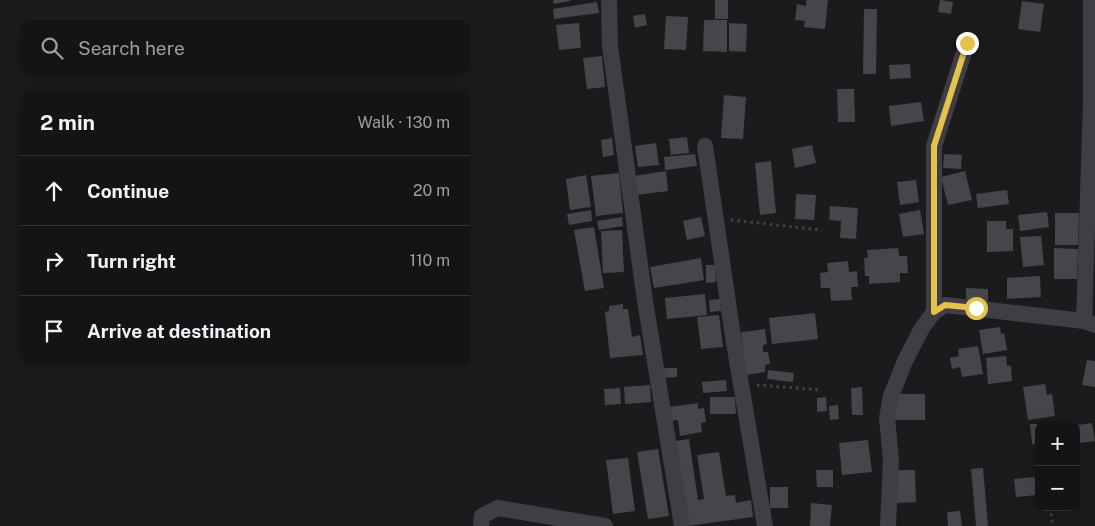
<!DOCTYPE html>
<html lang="en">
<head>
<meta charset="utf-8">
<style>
  body { margin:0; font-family:"Public Sans",sans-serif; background:#1d1d1f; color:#f1f3f6 }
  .controls { position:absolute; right:15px; bottom:15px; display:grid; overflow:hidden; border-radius:10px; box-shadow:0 5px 20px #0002 }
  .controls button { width:45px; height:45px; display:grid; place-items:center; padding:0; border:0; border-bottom:1px solid #333335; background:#141416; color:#f1f3f6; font:25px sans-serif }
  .stop { position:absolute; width:15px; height:15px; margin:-11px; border:4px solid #e5c24b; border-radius:50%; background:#fff }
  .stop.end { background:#e5c24b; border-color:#fff; box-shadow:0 1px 5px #0008 }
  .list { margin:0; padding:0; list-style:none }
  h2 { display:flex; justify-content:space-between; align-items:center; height:65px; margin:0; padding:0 20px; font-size:21px }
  h2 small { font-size:16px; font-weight:400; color:#9d9ea1 }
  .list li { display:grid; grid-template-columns:32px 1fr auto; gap:15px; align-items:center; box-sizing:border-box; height:70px; padding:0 20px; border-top:1px solid #333335 }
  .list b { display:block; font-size:19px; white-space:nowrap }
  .list em { font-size:16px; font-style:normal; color:#9d9ea1 }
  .icon { flex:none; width:28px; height:28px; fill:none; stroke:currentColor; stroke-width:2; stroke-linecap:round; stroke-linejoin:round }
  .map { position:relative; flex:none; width:1095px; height:526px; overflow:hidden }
  .search { position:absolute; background:#141416; box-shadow:0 5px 20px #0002; left:20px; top:20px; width:450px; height:55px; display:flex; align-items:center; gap:12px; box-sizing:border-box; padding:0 18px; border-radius:10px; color:#9d9ea1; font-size:19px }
  .panel { position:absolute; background:#141416; box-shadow:0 5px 20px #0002; left:20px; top:90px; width:450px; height:275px; border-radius:10px }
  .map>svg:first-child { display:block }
  .building { fill:#45464a }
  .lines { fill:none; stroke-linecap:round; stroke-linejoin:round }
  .path { stroke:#424349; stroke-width:3; stroke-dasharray:2.5 4; stroke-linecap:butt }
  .minor { stroke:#3e3e44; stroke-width:16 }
  .route { stroke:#e5c24b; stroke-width:6 }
</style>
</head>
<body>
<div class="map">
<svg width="1095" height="526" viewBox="0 0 1095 526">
  <rect width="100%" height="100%" fill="#1b1b1d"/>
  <path class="building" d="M553 0H570V1L554 4Z
    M715 0H728V19H715Z
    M806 0H828L825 29 804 27 805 21 795 20 797 4 806 6Z
    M940 0 953 2 951 14 938 12Z
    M1022 1 1044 4 1040 32 1018 29Z
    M597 2 599 13 554 19 553 9Z
    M864 9H877L876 74H863Z
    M645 14 647 25 635 28 633 16Z
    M666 16 688 17 686 50 664 49Z
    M704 20H727V52L703 51Z
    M579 23 581 48 559 50 556 25Z
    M729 23 747 24 746 52 729 51Z
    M602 56 605 87 587 89 583 58Z
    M910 64 911 78 890 79 889 65Z
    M837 89H854L855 122H838Z
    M724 95 746 97 743 139 721 138Z
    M921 102 924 121 891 126 889 106Z
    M687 137 689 153 671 155 669 139Z
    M612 138 614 155 603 157 601 140Z
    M656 143 659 165 638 167 635 146Z
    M812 145 816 163 795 168 792 149Z
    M695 154 697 166 665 170 664 157Z
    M944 154 962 155 961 169 943 168Z
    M771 161 776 213 760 215 755 163Z
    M666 171 668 191 637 195 634 176Z
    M965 171 972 200 948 205 941 177Z
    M619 173 623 213 596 216 591 176Z
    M586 175 591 207 570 210 566 179Z
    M916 180 919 202 900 205 897 182Z
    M1007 190 1009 204 978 208 976 194Z
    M796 194 816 195 814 220 795 219Z
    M830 206 858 208 856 239 840 238 841 221 829 220Z
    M591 210 592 221 569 225 567 214Z
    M920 210 924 234 903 237 899 214Z
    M1047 212 1049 227 1020 231 1018 215Z
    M1055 213H1079L1078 245H1055Z
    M622 217 623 226 599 230 597 221Z
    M701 217 705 236 687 240 683 221Z
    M987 221H1006V229H1013V251L987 252Z
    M594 227 604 288 585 291 574 230Z
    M622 230 624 272 603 273 601 231Z
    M1041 236 1044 265 1023 267 1020 237Z
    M898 248 899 256H907L908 273H900V282L869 284V276H865L864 258H868L867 250Z
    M1054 248 1078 249 1077 279H1054Z
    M701 258 704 280 654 288 650 267Z
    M848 261 849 272 857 271 858 287H851L852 300 831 301 830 288H821L820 273 828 272 827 263Z
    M706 265H715L716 282 706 283Z
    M1040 276 1041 297 1007 299V278Z
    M966 288 988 289V303L966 302Z
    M705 294 707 315 667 319 665 298Z
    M720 299 721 311 710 312 709 300Z
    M623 304V309H628L632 337 640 335 643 355 610 358 605 312 609 311V306Z
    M815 313 818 339 772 344 769 318Z
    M719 315 723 347 701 349 697 317Z
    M1000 327 1001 334 1004 333 1007 350 983 354 979 330Z
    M765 329 767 344 763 345V352H768L770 364 765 365V372L746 375 741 332Z
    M978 346 983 374 962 377 960 367 952 369 950 358 959 356 958 349Z
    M1006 356 1007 366 1011 365 1012 381 988 384 986 358Z
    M1087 360 1095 361V387L1082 385Z
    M664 368H677V377L664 378Z
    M768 370 794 373 793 382 767 379Z
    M726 380 727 391 703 393 702 382Z
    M1045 384 1047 395 1052 394 1055 416 1028 420 1023 387Z
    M650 385 651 402 625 404 624 387Z
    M862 387 863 415H852L851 388Z
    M620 388 621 404 605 405 604 389Z
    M894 394H925V420H894Z
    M710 397H735L736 414H710Z
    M826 397 827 411 817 412V398Z
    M698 403V409L704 408 706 422 701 423 702 432 680 436 678 420 671 421 669 407Z
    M838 405 839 419 830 420 829 406Z
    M1067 421V425H1040V423Z
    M1092 423 1095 441 1080 443 1078 425Z
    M1030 424H1039V444H1032Z
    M689 439 698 500 704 499 697 455 719 452 726 496 735 495 736 503 751 500 753 517 688 526 676 441Z
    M868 440 872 472 842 475 839 443Z
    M658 449 669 516 648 519 637 452Z
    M628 458 635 511 613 514 606 460Z
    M983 468 988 526H976L971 469Z
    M816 470H833V487H817Z
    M895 470H915L916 502 896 503Z
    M1035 477 1037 495 1016 497 1014 479Z
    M770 487H788V508H770Z
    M811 503 832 505 830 526H810Z
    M960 511 962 526H948L947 512Z"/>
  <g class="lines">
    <path class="path" d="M731 220 822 230
      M757 385 822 390
      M1050 507 1053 526"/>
    <path class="minor" d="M609 0 610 46 645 301 682 526
      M705 146 734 343 765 526
      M934 312V146L967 43
      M1084 321 1091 100V0
      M481 526 482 516 498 508 605 526
      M888 526 891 461 887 418 891 396 905 361 922 328 934 312 945 305 1084 321 1095 325"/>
  </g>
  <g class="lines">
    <path class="route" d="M967 43 934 146V312L945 305 976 308"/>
  </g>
</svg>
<div class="controls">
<button>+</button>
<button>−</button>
</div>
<div class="stop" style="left:976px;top:308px"></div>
<div class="stop end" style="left:967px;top:43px"></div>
<div class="search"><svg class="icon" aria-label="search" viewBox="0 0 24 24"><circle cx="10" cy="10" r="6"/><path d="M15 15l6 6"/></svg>Search here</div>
<section class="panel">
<h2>2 min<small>Walk · 130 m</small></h2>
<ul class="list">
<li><svg class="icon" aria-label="ahead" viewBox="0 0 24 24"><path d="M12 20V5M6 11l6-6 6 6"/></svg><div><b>Continue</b></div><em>20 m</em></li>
<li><svg class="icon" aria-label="right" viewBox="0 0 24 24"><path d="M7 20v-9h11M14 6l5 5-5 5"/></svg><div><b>Turn right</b></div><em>110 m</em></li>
<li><svg class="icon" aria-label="arrive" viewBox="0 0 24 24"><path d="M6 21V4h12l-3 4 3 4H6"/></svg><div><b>Arrive at destination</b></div></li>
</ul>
</section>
</div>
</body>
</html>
